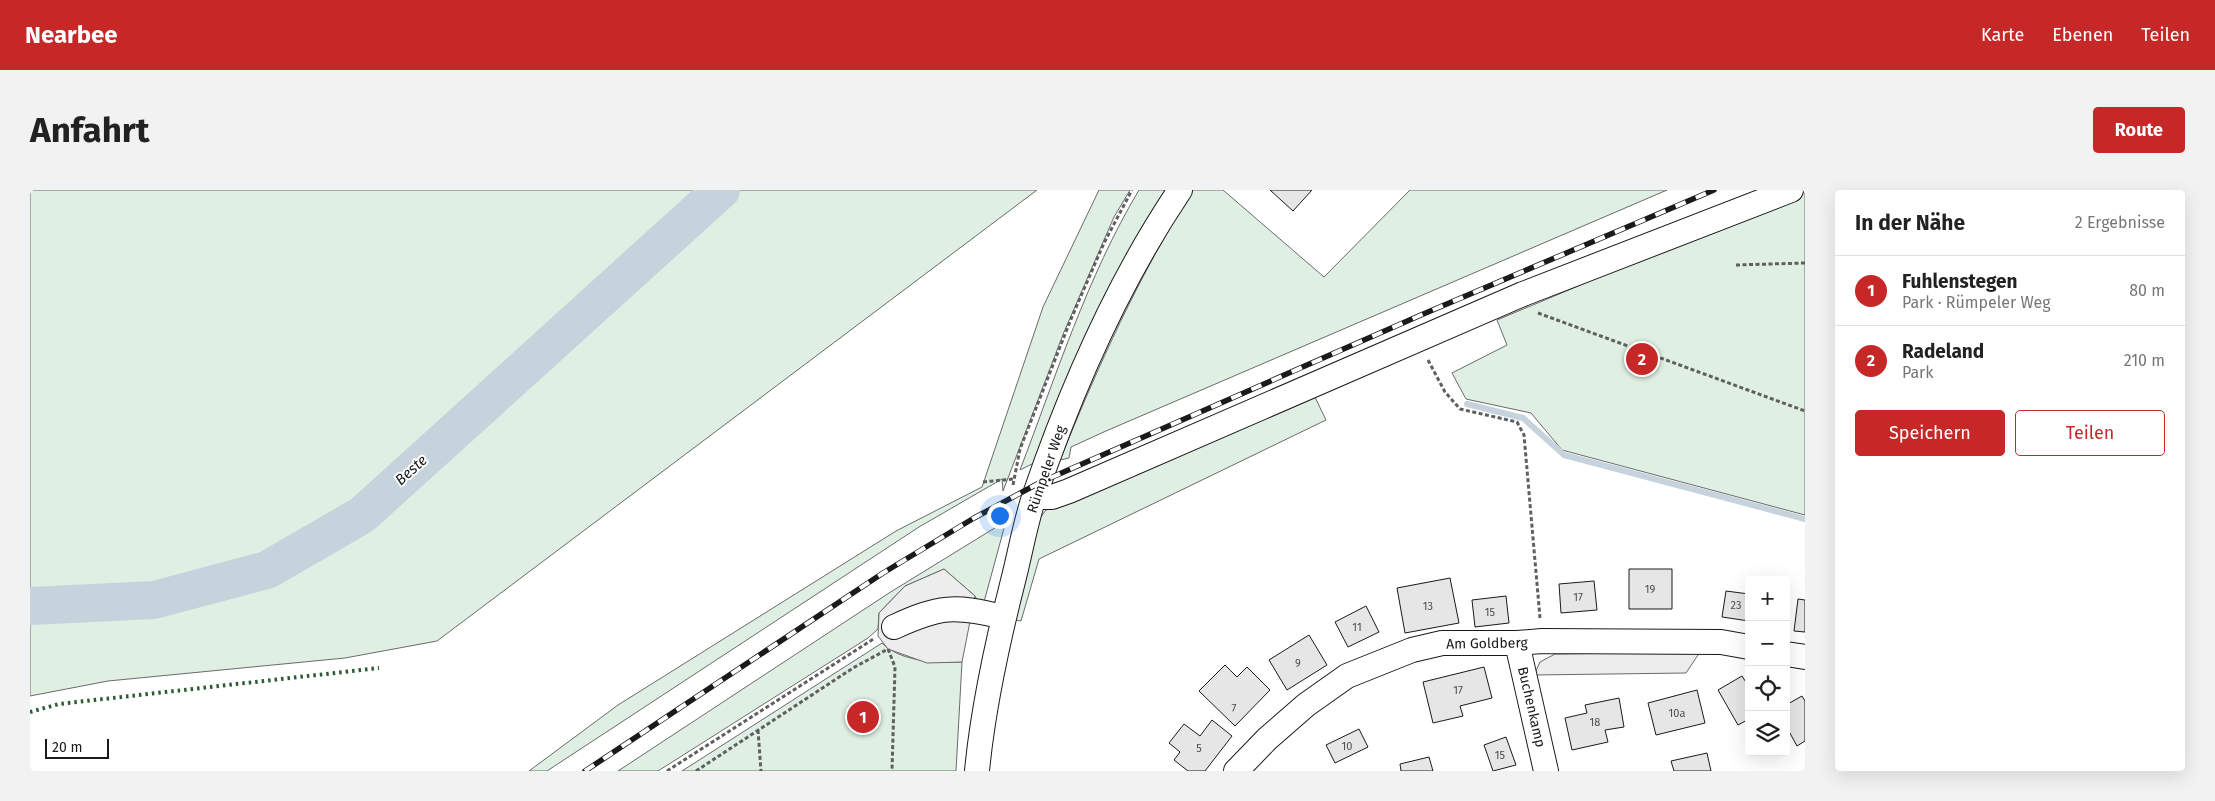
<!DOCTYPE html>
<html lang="de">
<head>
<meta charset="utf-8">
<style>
  body { margin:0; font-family:"Fira Sans",sans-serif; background:#f2f2f2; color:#222 }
  .controls { position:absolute; right:15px; bottom:15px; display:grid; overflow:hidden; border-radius:5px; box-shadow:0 5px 20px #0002 }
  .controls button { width:45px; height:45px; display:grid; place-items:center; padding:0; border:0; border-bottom:1px solid #e0e0e0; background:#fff; color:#222; font:25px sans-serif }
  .scale { position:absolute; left:15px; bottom:12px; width:64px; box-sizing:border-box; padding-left:5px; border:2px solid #1a1a1a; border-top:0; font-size:14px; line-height:18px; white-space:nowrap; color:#1a1a1a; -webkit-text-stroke:4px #fff; paint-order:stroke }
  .you { position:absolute; left:969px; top:325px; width:18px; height:18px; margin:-12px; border:4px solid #fff; border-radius:50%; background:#1a73e8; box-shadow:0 0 0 8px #1a73e833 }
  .badge { display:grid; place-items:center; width:32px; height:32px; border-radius:50%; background:#c62828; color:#fff; font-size:16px; font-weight:700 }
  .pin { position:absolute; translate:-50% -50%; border:2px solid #fff; box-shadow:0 1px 5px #0006 }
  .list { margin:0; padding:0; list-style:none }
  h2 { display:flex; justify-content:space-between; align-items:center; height:65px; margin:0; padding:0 20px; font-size:21px }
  h2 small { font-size:16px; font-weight:400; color:#767676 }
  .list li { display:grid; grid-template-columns:32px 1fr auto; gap:15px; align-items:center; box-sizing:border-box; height:70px; padding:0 20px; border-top:1px solid #e0e0e0 }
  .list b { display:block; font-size:19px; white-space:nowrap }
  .list p { margin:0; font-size:16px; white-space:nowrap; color:#767676 }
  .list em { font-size:16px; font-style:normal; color:#767676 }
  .actions { display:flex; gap:10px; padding:15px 20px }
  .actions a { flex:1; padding:11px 0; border:1px solid #c62828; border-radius:5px; text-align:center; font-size:18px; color:#c62828 }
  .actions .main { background:#c62828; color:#fff }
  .icon { flex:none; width:28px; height:28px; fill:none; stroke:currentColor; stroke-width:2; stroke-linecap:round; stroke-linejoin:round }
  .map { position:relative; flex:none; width:1775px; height:581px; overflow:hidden; border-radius:5px }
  header { display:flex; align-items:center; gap:30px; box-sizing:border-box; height:70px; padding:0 25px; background:#c62828; color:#fff }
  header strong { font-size:24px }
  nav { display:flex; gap:28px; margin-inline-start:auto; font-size:18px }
  .intro { display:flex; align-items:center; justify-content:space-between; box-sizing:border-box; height:120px; padding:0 30px }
  h1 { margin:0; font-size:35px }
  .button { padding:12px 22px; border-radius:5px; background:#c62828; color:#fff; font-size:18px; font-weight:700 }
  main { display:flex; gap:30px; padding:0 30px }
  aside { flex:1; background:#fff; border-radius:5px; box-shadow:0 5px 20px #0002 }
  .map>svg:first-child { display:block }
  .green { fill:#e0efe3; stroke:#6a6a6a }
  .parking { fill:#ededed; stroke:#6a6a6a }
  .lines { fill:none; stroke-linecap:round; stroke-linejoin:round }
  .stream { stroke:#c6d2dc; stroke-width:6 }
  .river { stroke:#c6d2dc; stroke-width:38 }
  .building { fill:#e6e6e6; stroke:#1a1a1a }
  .minor-casing { stroke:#1a1a1a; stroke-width:26 }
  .path { stroke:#5f5f5f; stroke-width:3; stroke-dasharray:4 2.5; stroke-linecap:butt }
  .minor { stroke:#fff; stroke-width:24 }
  .rail-casing { stroke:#1a1a1a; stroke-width:5.5 }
  .rail { stroke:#fff; stroke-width:4; stroke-dasharray:11; stroke-linecap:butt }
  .hedge { stroke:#2b5a34; stroke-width:4; stroke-dasharray:2.5 4; stroke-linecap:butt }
  .labels { text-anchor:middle; stroke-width:4; stroke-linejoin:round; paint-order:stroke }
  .number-label { font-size:11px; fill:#4d4d4d }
  .street-label { font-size:14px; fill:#1a1a1a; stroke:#fff }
  .water-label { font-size:15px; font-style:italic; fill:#1a1a1a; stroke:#fff }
</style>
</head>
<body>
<header>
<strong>Nearbee</strong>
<nav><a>Karte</a><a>Ebenen</a><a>Teilen</a></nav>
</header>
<div class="intro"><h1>Anfahrt</h1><a class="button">Route</a></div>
<main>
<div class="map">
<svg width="1775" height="581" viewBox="0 0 1775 581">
  <rect width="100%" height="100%" fill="#fff"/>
  <path class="green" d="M0 0H1007L407 451 315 468 78 491 0 506Z
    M1069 0H1100L1084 27 1034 142 973 301 972 289 889 337 517 581H499L588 515 866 341 952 297 1013 117Z
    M1109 0H1141L1008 271 990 280C1026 186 1057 87 1109 0Z
    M1163 0H1193L1294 87 1380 0H1637L1076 241 1041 257 1039 268 1030 270C1068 176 1109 85 1163 0Z
    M1775 1V325L1532 260 1501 223 1436 209 1422 183 1477 155 1467 130Z
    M1282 201 1296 230 1009 369 991 431 985 430 1010 328 1016 320 1048 308Z
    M976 331 954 412 947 410 945 406 914 379 875 396 849 423 848 439 838 448 628 581H588L859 403Z
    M852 453C871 472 907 473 932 472L926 581H652Z"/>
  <path class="parking" d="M914 379 945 406 932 472 897 473 858 459 848 446 849 423 875 396Z
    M1670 462 1656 483 1504 485 1510 472 1525 464Z"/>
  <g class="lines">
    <path class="stream" d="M1437 214 1493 228 1534 265 1775 329"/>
    <path class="river" d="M0 416 124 410 237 380 332 325 691 0"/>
  </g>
  <path class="building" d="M1240 0H1282L1263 21Z
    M1599 379H1642V419H1599Z
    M1420 388 1429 433 1375 443 1367 398Z
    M1564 391 1567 420 1531 423 1529 394Z
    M1696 401 1719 404V431L1692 427Z
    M1476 406 1479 433 1445 437 1442 410Z
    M1768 409 1775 410V442L1764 441Z
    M1336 416 1349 442 1318 457 1305 432Z
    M1279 445 1297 475 1257 500 1239 470Z
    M1195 475 1207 487 1217 477 1240 500 1205 536 1169 501Z
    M1454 477 1462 508 1430 516 1433 526 1403 533 1393 492Z
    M1712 486 1719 497V529L1708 535 1688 500Z
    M1667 500 1675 533 1626 545 1618 513Z
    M1772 506 1775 511V551L1767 556 1756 536V515Z
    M1589 508 1594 537 1575 540 1578 552 1542 560 1535 528 1557 523 1555 515Z
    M1182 530 1202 546 1175 581H1158L1144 570 1150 562 1139 553 1154 534 1170 546Z
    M1329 539 1338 557 1305 573 1296 555Z
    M1476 547 1486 575 1463 581 1454 555Z
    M1677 563 1681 581H1644L1641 571Z
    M1399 567 1403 581H1371L1370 574Z"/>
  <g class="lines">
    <defs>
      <path id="minor" d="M1004 307H1022L1039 301 1493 104 1761 0
        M864 437C910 416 924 415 973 427
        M1487 453 1516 581
        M1756 464 1775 467
        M947 581C953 517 967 454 983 391 990 364 995 334 1004 307 1040 202 1088 92 1150 0
        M1206 581 1237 549 1276 515 1317 486 1382 460 1412 453H1487L1512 451 1691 452 1719 457"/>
    </defs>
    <use href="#minor" class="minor-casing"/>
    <path class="path" d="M1706 75 1775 73
      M1508 123 1775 221
      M1398 170 1415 202 1430 219 1487 232 1494 245 1510 428
      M953 292 983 289
      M983 295 990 259 1041 129 1074 53 1102 0
      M858 459 865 477 862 581
      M728 540 731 581
      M637 581 845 448
      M666 581 823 478 858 459"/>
    <use href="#minor" class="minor"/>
    <defs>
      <path id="rail" d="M555 581 853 383 944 328 1011 292 1391 125 1684 0"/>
    </defs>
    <use href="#rail" class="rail-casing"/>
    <use href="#rail" class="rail"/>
    <path class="hedge" d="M0 522 29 514 349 478"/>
  </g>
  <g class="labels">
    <g class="number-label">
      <text x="1620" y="403">19</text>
      <text x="1548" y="411">17</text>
      <text x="1706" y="419">23</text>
      <text x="1398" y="420">13</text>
      <text x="1460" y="426">15</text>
      <text x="1327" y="441">11</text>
      <text x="1268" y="477">9</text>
      <text x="1428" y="504">17</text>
      <text x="1204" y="522">7</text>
      <text x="1647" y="527">10a</text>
      <text x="1565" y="536">18</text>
      <text x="1317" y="560">10</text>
      <text x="1169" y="562">5</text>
      <text x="1470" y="569">15</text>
    </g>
    <g class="street-label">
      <text transform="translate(1016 279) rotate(-71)" y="5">Rümpeler Weg</text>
      <text transform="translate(1457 453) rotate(-1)" y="5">Am Goldberg</text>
      <text transform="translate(1502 517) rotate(77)" y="5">Buchenkamp</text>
    </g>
    <g class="water-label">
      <text transform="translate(381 280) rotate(-42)" y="5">Beste</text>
    </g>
  </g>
</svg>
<div class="controls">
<button>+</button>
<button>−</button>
<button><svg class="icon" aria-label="locate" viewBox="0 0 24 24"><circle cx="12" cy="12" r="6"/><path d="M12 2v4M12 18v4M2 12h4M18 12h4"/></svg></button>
<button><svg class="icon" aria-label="layers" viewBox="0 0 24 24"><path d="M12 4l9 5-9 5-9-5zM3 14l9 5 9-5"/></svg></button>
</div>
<div class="scale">20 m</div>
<div class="you"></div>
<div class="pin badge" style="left:833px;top:527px">1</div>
<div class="pin badge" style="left:1612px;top:169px">2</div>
</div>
<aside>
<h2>In der Nähe<small>2 Ergebnisse</small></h2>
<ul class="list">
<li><span class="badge">1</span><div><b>Fuhlenstegen</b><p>Park · Rümpeler Weg</p></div><em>80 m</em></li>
<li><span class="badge">2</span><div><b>Radeland</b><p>Park</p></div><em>210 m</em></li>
</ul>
<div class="actions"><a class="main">Speichern</a><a>Teilen</a></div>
</aside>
</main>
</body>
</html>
